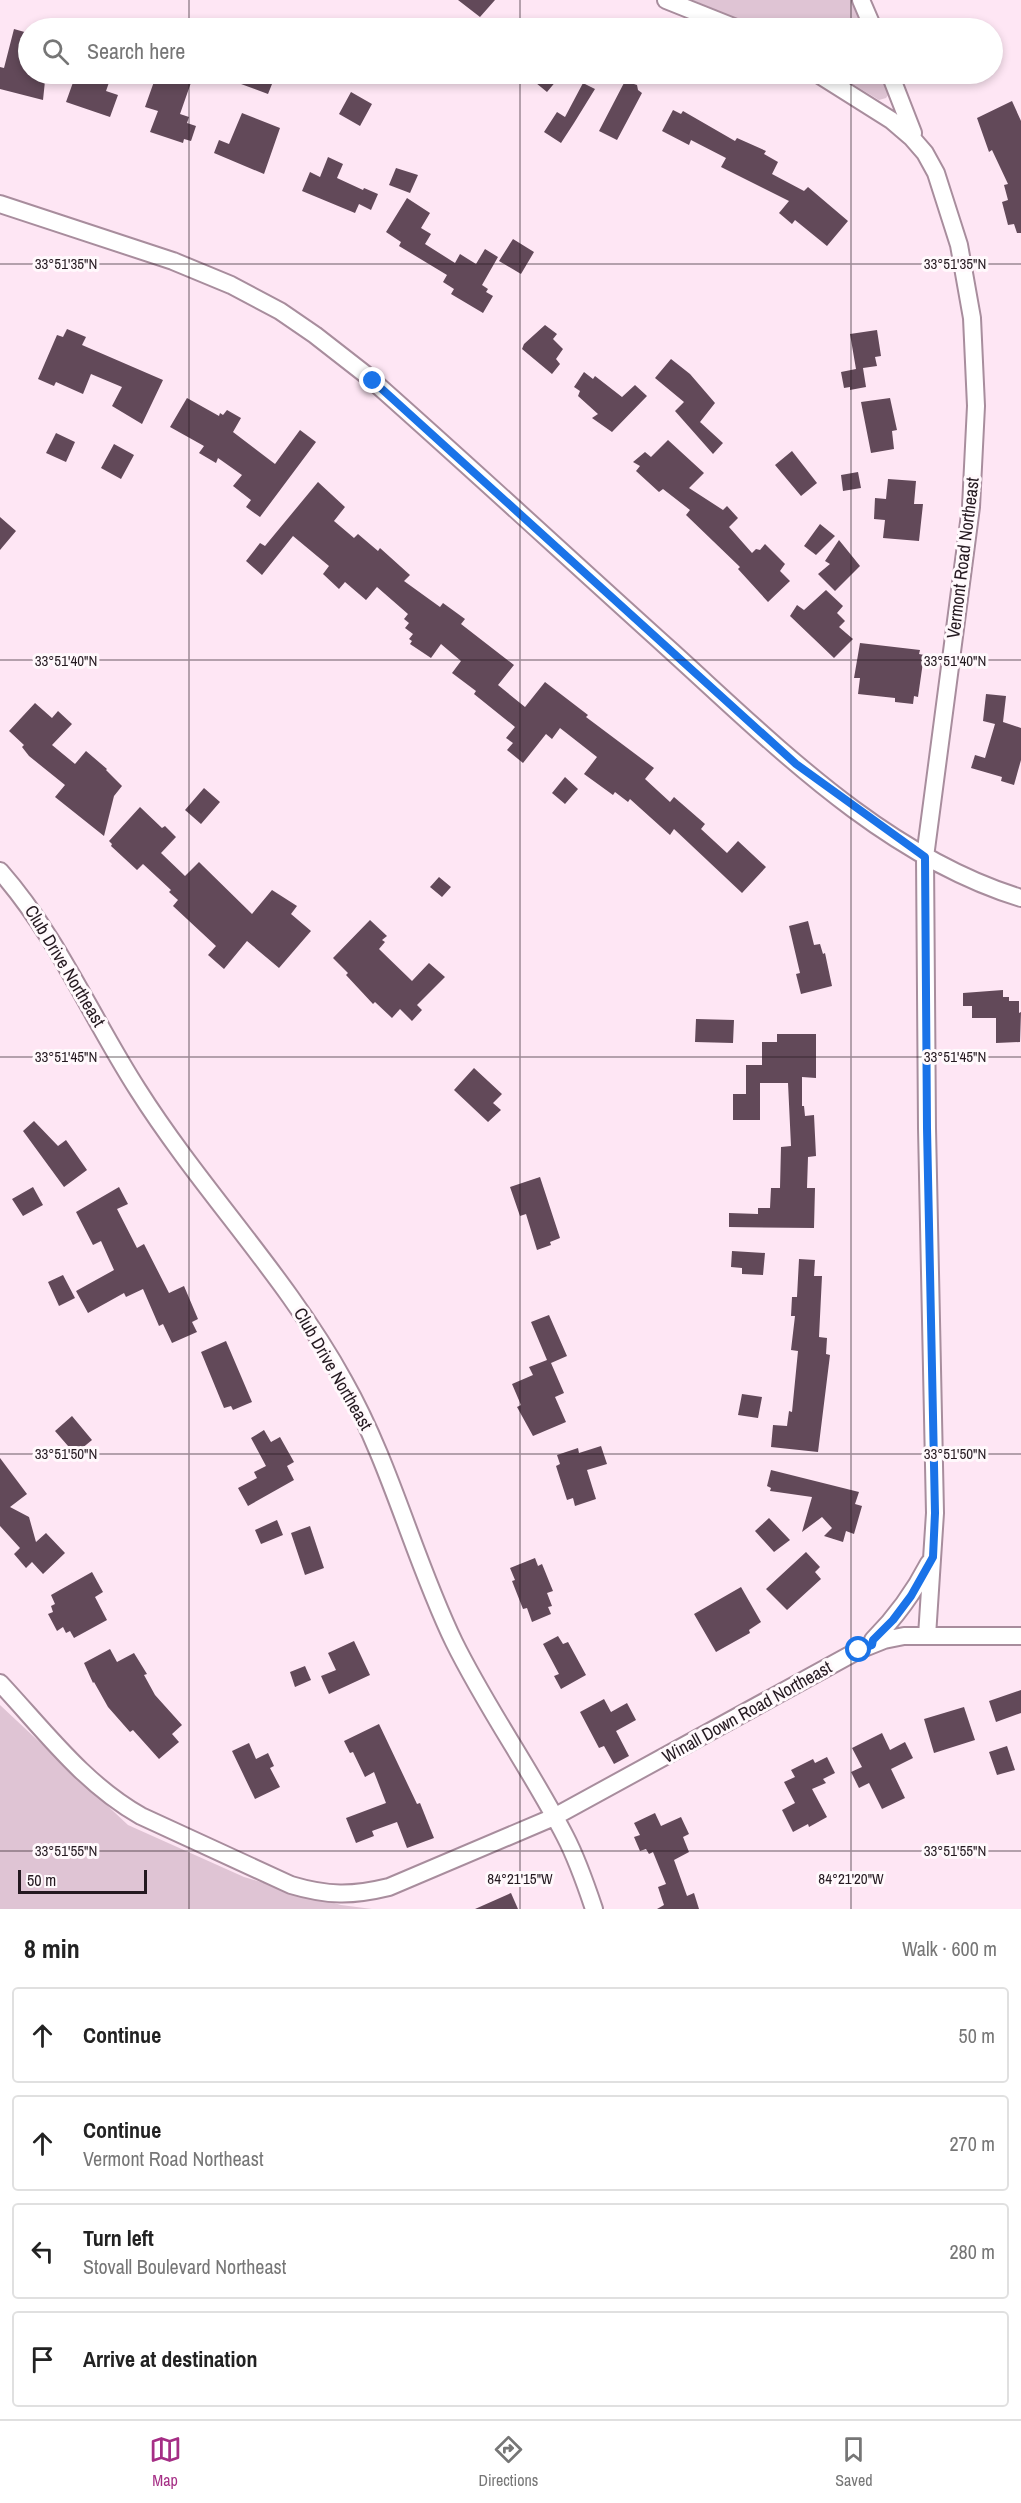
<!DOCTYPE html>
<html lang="en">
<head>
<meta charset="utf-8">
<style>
  body { margin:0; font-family:"Archivo Narrow",sans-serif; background:#f2f2f2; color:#222 }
  .scale { position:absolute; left:18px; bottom:15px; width:129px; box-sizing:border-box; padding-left:6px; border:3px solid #241920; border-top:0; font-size:16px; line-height:21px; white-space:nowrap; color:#241920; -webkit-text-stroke:4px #fff9fc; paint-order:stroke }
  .stop { position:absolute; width:18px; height:18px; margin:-14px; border:4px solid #1a73e8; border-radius:50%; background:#fff }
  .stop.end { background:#1a73e8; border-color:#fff; box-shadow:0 2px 6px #0008 }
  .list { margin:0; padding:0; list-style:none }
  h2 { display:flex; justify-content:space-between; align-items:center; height:78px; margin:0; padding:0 24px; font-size:26px }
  h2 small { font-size:20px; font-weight:400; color:#767676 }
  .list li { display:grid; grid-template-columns:39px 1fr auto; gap:18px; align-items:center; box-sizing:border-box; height:96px; margin:0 12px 12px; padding:0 12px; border:2px solid #e0e0e0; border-radius:6px }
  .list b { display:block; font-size:22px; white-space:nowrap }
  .list p { margin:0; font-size:20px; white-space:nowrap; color:#767676 }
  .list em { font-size:20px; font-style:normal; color:#767676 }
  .icon { flex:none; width:33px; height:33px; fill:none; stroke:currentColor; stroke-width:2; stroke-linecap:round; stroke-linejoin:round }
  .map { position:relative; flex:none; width:1021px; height:1909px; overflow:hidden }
  .search { position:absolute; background:#fff; box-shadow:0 3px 9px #0003; left:18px; right:18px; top:18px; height:66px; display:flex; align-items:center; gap:15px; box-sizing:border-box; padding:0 21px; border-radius:33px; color:#767676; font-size:22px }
  .sheet { height:510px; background:#fff }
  nav { display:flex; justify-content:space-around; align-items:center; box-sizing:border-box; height:84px; border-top:2px solid #e0e0e0; background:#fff; font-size:16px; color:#767676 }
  nav a { display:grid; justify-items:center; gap:3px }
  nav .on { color:#a52e85 }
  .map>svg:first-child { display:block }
  .green { fill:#dfc4d4 }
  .building { fill:#624959 }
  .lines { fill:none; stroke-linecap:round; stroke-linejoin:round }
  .street-casing { stroke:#a88d9d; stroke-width:20 }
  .street { stroke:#fff; stroke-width:16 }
  .route { stroke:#1a73e8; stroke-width:8 }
  .ticks { fill:none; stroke:#241920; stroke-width:1.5; stroke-opacity:0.45 }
  .labels { text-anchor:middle; stroke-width:6; stroke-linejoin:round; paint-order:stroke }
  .street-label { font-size:18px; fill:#241920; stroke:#fff9fc }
  .ticks-label { font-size:15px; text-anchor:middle; fill:#241920; stroke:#fff9fc; stroke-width:6; stroke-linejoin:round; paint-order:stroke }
</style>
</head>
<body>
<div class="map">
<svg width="1021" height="1909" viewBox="0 0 1021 1909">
  <rect width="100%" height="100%" fill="#fee6f4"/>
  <path class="green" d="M692 0H851L866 28H760Z
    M836 74H885L891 91 886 98 879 100Z
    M0 1705 128 1825 244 1877 341 1905 372 1909H0Z"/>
  <path class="building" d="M458 0H495L480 17Z
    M14 29 28 33V74H40L38 80 45 81 43 100 0 89V67L4 68Z
    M76 74H112L106 91 118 95 110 117 66 102Z
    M167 74H194L180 114 189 117 187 123 196 126 191 141 184 139 183 143 150 132 158 111 145 107 156 76 166 79Z
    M245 74H276L268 94 241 84Z
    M525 74H562L547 92Z
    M625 81 637 85 638 90 642 93 617 140 599 131Z
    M583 83 595 89 574 123 568 119 574 123 561 143 544 132 557 112 565 117Z
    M351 92 372 104 360 126 339 114Z
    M1012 101 1021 121V233H1017L1014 224 1008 225 1002 202 1008 200 1004 185 1008 184 992 150 989 152 977 118Z
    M673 110 681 114 683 111 735 141 737 138 766 151 764 154 778 162 772 174 804 191 808 187 848 221 827 246 795 220 792 224 779 213 789 201 721 167 726 158 691 140 689 145 662 131Z
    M242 113 280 128 264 174 214 153 219 140 229 144Z
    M328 157 343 164 337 178 363 190 364 188 378 194 371 210 359 204 355 213 302 191 310 172 320 177Z
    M396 168 418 175 410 193 389 185Z
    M407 198 430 213 421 228 431 234 425 244 455 263 460 254 476 264 485 249 498 257 482 285 488 289 486 292 493 296 483 313 451 294 454 289 443 282 447 275 399 246 401 242 386 232Z
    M513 239 534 252 521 274 499 261Z
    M545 325 557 334 553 339 563 349 556 359 560 364 552 374 522 349 524 344Z
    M67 329 86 337 82 345 163 380 142 424 112 406 122 387 91 374 83 394 56 382 54 386 38 379 57 335 63 337Z
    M877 330 881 356 875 357 877 366 863 368 866 387 850 390V387L844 388 841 372 856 369 850 334Z
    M671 359 690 374 715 403 700 422 723 443 713 454 675 411 684 402 655 378Z
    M584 372 593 379 595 376 622 397 635 385 647 396 612 432 592 418 598 414 578 396 580 391 574 387Z
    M187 398 219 416 220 413 223 415 227 410 241 418 233 432 275 464 300 430 316 442 260 517 246 507 251 500 233 486 242 475 218 458 216 463 199 453 204 446 170 427Z
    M890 398 897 430 892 431 894 449 871 453 861 402Z
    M56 433 75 442 66 462 46 453Z
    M668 440 704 473 689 488 723 510 727 506 738 518 729 527 752 553 756 549 760 550 765 544 785 564 780 571 790 581 768 602 738 569 740 567 686 515 690 510 663 489 659 492 636 471 640 466 633 462 645 452 651 457Z
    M114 444 134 455 121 479 101 468Z
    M792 451 817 483 801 496 775 465Z
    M858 472 861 488 843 491 841 475Z
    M888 479 916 481 914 504H923L919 541 883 538 885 520 874 519 875 498 886 499Z
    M318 482 345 507 334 521 354 538 358 534 378 551 380 548 410 575 404 581 440 607 443 603 465 619 461 624 514 665 498 685 525 707 545 682 588 715 586 717 654 768 645 779 670 802 674 797 705 824 701 829 727 853 738 841 766 867 742 893 674 829 670 835 630 799 628 802 615 792 613 795 584 774 597 757 560 728 552 739 546 734 523 763 507 750 513 743 506 738 515 727 474 694 476 691 452 673 461 661 441 644 431 658 410 644 412 641 409 639 413 634 405 628 409 623 404 619 408 614 377 587 366 600 345 582 339 589 323 574 329 566 293 536 262 575 246 561 260 543 265 546Z
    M0 517 16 531 0 550Z
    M820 524 835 536 816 555 804 546Z
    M839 540 860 566 835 591 818 574 830 564 825 561Z
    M826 590 843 606 837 613 845 621 839 627 853 639 834 658 790 616 797 605 804 610Z
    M860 643 920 650 919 654 924 655 918 697 914 696 913 704 895 702V698L858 694 860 678H854Z
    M986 694 1006 696 1003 722 1021 728V760L1014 785 1001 781 1002 777 971 768 975 755 985 758 995 724 983 721Z
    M35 703 52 718 58 711 72 724 52 745 75 764 86 751 107 769 106 770 122 786 114 796 104 836 55 797 65 785 29 756 22 747 24 745 9 731Z
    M565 777 578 789 565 804 552 793Z
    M204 788 220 802 201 824 185 810Z
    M140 807 162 828 165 826 176 837 161 853 185 876 199 862 252 914 272 890 297 906 291 914 311 931 279 968 247 941 224 969 208 955 216 946 173 906 178 900 169 892 171 890 143 864 137 870 111 846 112 844 109 841Z
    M439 877 451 887 442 897 430 887Z
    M370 920 387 936 382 940 385 942 379 949 412 981 429 963 445 977 417 1005 422 1010 412 1021 400 1009 392 1018 375 1002 373 1004 346 975 348 973 333 958Z
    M808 921 814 945 820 944 823 954 825 953 832 986 801 994 796 974 800 973 789 926Z
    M1003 990V997H1009V1001H1019V1013L1021 1012 1020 1042 996 1043V1018H972V1006H963V993Z
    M696 1019 734 1020 733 1043 695 1042Z
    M777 1034H816V1078L802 1077V1106H804L805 1116 814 1115 816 1156 808 1157 807 1188H815L814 1228 729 1227V1213L758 1214V1208H770L771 1188H780L781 1147 791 1146 788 1083H760V1120H733V1094H746V1065H762V1042H777Z
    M474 1068 502 1094 493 1103 501 1110 488 1122 454 1090Z
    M34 1121 58 1146 66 1140 87 1170 64 1187 23 1131Z
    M540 1177 560 1238 550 1242 551 1245 537 1250 526 1214 520 1216 510 1187Z
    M33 1187 43 1205 23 1216 12 1199Z
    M119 1187 128 1204 117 1209 137 1248 144 1244 169 1293 184 1286 198 1319 192 1322 197 1332 172 1343 163 1324 159 1326 143 1289 126 1297 124 1293 88 1313 76 1291 114 1270 101 1241 93 1245 76 1212Z
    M732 1251 765 1253 763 1275 742 1274V1268L731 1267Z
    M799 1259 815 1260 814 1276H822L819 1337 827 1338 826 1354 830 1355 818 1452 771 1447 773 1425 787 1426 789 1411 792 1412 798 1351 791 1350 795 1316H791L792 1297H797Z
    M63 1275 75 1298 59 1306 48 1282Z
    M549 1315 567 1356 551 1363 564 1393 555 1397 566 1422 533 1436 517 1407 521 1405 512 1384 533 1375 529 1367 547 1360 531 1322Z
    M226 1341 252 1402 233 1410 231 1406 224 1408 201 1352Z
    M742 1394 762 1397 758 1418 738 1415Z
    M72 1416 92 1440 75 1454 55 1431Z
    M264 1430 271 1442 280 1437 294 1462 287 1466 294 1480 248 1506 238 1488 257 1478 254 1472 266 1466 251 1438Z
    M601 1446 607 1464 587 1470 596 1499 575 1506 573 1498 567 1500 556 1466 560 1464 557 1455 578 1448 579 1453Z
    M0 1458 27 1494 10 1507 29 1517 36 1542 46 1533 65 1553 43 1574 32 1562 26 1568 14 1554 20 1548 0 1526Z
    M771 1470 859 1492 855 1504 862 1506 854 1534 846 1531 843 1542 824 1536 832 1528 822 1517 802 1532 812 1497 770 1491 771 1488 767 1486Z
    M769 1518 790 1540 774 1552 755 1531Z
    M277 1520 283 1535 261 1544 255 1530Z
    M310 1526 324 1568 305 1575 291 1533Z
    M806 1552 820 1567 815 1572 821 1579 787 1610 766 1589Z
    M535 1558 538 1566 542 1564 553 1591 547 1593 552 1606 548 1607 551 1614 532 1622 527 1608 523 1609 512 1581 515 1580 510 1568Z
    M92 1572 103 1592 95 1597 107 1620 74 1638 70 1631 66 1633 63 1627 57 1631 48 1614 53 1612 51 1606 55 1604 51 1595Z
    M741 1587 761 1622 749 1630 750 1633 716 1652 694 1614Z
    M558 1636 563 1644 568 1642 586 1675 561 1689 554 1676 559 1674 543 1644Z
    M354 1641 370 1675 329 1694 321 1676 336 1670 328 1653Z
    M110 1649 117 1662 134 1653 147 1674 144 1675 155 1695 182 1725 172 1734 179 1742 159 1759 133 1730 130 1732 108 1707 94 1682 93 1683 84 1663Z
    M305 1666 311 1680 295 1687 290 1672Z
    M1021 1690V1713L996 1722 989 1701Z
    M604 1699 611 1712 627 1703 636 1720 616 1731 629 1756 614 1764 604 1746 599 1748 580 1712Z
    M964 1707 975 1740 934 1753 924 1719Z
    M379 1724 417 1804 420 1803 434 1838 407 1848 397 1822 372 1831 374 1836 356 1843 346 1818 386 1803 374 1772 365 1777 353 1752 350 1753 344 1741Z
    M882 1733 890 1750 905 1742 913 1758 891 1769 905 1798 882 1809 869 1783 859 1788 851 1772 862 1767 852 1748Z
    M249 1743 256 1759 268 1753 274 1766 270 1768 280 1787 255 1799 232 1751Z
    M1007 1746 1015 1770 997 1775 989 1752Z
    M827 1757 835 1773 823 1779 826 1783 812 1789 827 1817 809 1827 808 1824 793 1832 782 1810 795 1803 784 1782 795 1777 791 1770 813 1759 815 1763Z
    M655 1813 661 1826 681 1817 689 1834 683 1837 689 1852 674 1860 687 1896 694 1893 699 1909H657L664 1905 658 1887 666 1884 653 1852 649 1854 646 1849 640 1851 634 1837 640 1835 634 1823Z
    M511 1893 518 1909H475Z"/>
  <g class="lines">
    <defs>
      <path id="street" d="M666 0 736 28
        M861 0 873 28
        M818 74 891 120 912 138
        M890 74 913 133 912 138 925 153 936 173 959 245 972 318 976 406 971 507 925 857 927 1128 935 1513 927 1636
        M0 204 173 261 231 285 280 311 315 335 365 374C467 464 567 557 668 648 773 743 883 856 1021 898
        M0 871C58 937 91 1017 138 1090 202 1191 286 1276 344 1381 391 1464 413 1557 454 1642 487 1709 531 1770 565 1836 577 1859 586 1885 594 1909
        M872 1644 873 1640C896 1617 914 1592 929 1563
        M0 1683C44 1730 84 1784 141 1816L291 1885C328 1896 352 1896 389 1887L554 1817 859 1650 884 1640 904 1636H1021"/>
    </defs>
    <use href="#street" class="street-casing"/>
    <use href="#street" class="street"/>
  </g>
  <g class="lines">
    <path class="route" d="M373 381 796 764 925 857 927 1128 935 1513 933 1557 911 1596 893 1620 873 1640 872 1645 859 1650"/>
  </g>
  <path class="ticks" d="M189 0V28M520 0V28M851 0V28M189 74V1909M520 74V1909M851 74V1909M0 264H1021M0 660H1021M0 1057H1021M0 1454H1021M0 1851H1021"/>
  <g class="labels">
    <g class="street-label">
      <text transform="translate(963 558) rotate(-83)" y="6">Vermont Road Northeast</text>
      <text transform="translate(65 966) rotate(59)" y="6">Club Drive Northeast</text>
      <text transform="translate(333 1369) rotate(60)" y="6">Club Drive Northeast</text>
      <text transform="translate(747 1712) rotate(-29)" y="6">Winall Down Road Northeast</text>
    </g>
  </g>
  <g class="ticks-label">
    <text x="955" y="269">33°51'35"N</text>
    <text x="66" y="269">33°51'35"N</text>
    <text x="955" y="666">33°51'40"N</text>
    <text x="66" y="666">33°51'40"N</text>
    <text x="66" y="1062">33°51'45"N</text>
    <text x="955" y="1062">33°51'45"N</text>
    <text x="66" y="1459">33°51'50"N</text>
    <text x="955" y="1459">33°51'50"N</text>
    <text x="66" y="1856">33°51'55"N</text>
    <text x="955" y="1856">33°51'55"N</text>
    <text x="520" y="1884">84°21'15"W</text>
    <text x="851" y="1884">84°21'20"W</text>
  </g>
</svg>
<div class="scale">50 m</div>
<div class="stop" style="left:859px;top:1650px"></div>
<div class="stop end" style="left:373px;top:381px"></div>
<div class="search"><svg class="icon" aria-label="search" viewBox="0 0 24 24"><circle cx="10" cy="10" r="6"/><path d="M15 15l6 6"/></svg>Search here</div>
</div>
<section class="sheet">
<h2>8 min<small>Walk · 600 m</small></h2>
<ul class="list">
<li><svg class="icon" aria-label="ahead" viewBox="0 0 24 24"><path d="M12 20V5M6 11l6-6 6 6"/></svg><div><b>Continue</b></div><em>50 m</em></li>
<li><svg class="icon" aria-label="ahead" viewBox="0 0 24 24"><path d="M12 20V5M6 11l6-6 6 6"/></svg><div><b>Continue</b><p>Vermont Road Northeast</p></div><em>270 m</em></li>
<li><svg class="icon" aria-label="left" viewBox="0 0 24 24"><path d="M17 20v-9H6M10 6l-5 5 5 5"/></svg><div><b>Turn left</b><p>Stovall Boulevard Northeast</p></div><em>280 m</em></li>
<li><svg class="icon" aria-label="arrive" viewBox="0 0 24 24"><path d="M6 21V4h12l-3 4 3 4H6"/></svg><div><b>Arrive at destination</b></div></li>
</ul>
</section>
<nav>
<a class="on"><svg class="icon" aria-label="map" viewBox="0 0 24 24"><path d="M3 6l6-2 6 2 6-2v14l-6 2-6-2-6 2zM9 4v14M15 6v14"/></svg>Map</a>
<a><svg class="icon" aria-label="directions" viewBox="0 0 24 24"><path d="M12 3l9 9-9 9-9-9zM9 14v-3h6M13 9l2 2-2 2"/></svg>Directions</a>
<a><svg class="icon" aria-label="saved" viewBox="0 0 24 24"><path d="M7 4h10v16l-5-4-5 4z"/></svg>Saved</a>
</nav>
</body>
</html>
